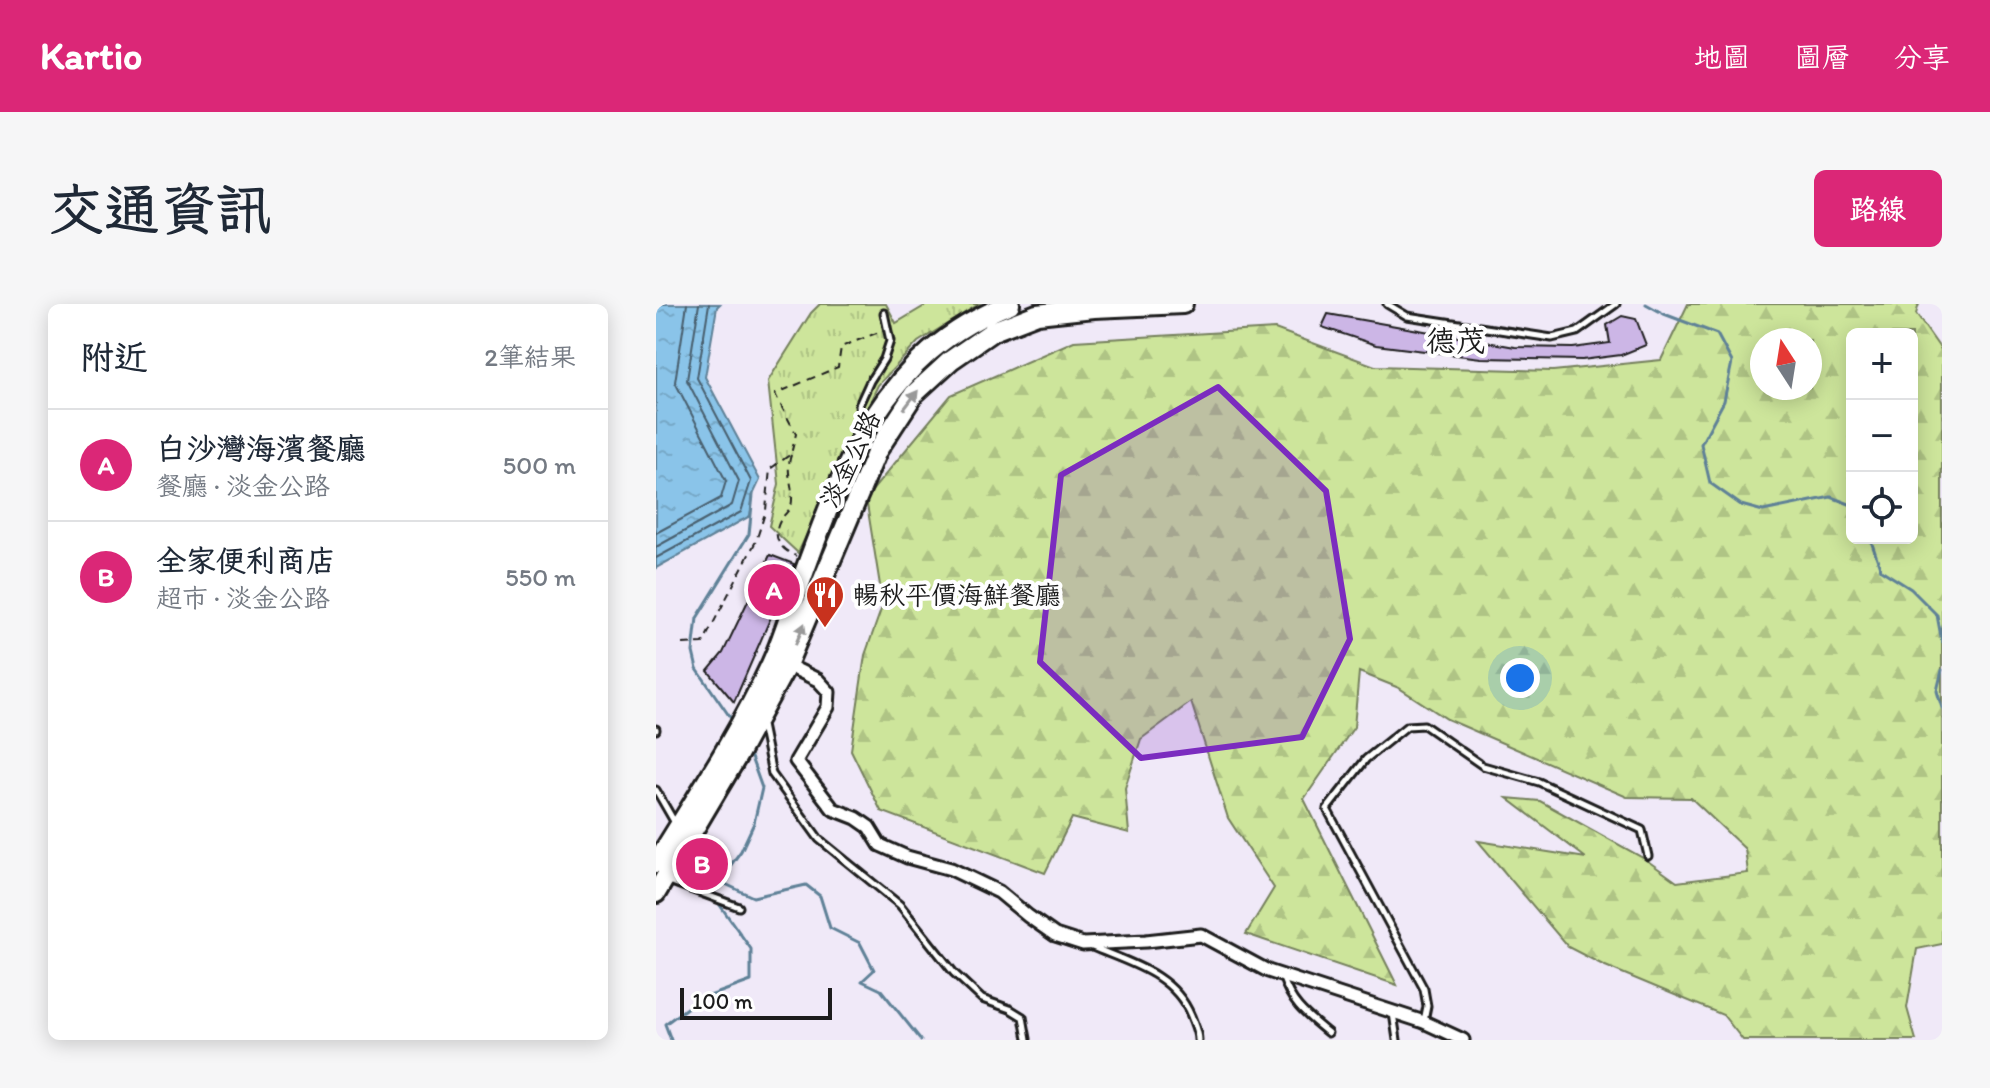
<!DOCTYPE html>
<html lang="zh-TW">
<head>
<meta charset="utf-8">
<style>
  body { margin:0; font-family:Itim,"LXGW WenKai TC",sans-serif; background:#f6f6f7; color:#1f2937 }
  .controls { position:absolute; right:24px; top:24px; display:grid; overflow:hidden; border-radius:12px; box-shadow:0 4px 20px #0003 }
  .controls button { width:72px; height:72px; display:grid; place-items:center; padding:0; border:0; border-bottom:2px solid #e0e1e3; background:#fff; color:#1f2937; font:40px sans-serif }
  .compass { position:absolute; left:1094px; top:24px; width:72px; height:72px; border-radius:50%; background:#fff; box-shadow:0 4px 20px #0003; rotate:348deg }
  .scale { position:absolute; left:24px; bottom:20px; width:152px; box-sizing:border-box; padding-left:8px; border:4px solid #1c1c1c; border-top:0; font-size:22px; line-height:28px; white-space:nowrap; color:#1c1c1c; -webkit-text-stroke:6px #fff; paint-order:stroke }
  .you { position:absolute; left:864px; top:374px; width:28px; height:28px; margin:-20px; border:6px solid #fff; border-radius:50%; background:#1a73e8; box-shadow:0 0 0 12px #1a73e833 }
  .badge { display:grid; place-items:center; width:52px; height:52px; border-radius:50%; background:#db2777; color:#fff; font-size:26px; font-weight:700 }
  .pin { position:absolute; translate:-50% -50%; border:4px solid #fff; box-shadow:0 2px 8px #0006 }
  .list { margin:0; padding:0; list-style:none }
  h2 { display:flex; justify-content:space-between; align-items:center; height:104px; margin:0; padding:0 32px; font-size:34px }
  h2 small { font-size:26px; font-weight:400; color:#747a83 }
  .list li { display:grid; grid-template-columns:52px 1fr auto; gap:24px; align-items:center; box-sizing:border-box; height:112px; padding:0 32px; border-top:2px solid #e0e1e3 }
  .list b { display:block; font-size:30px; white-space:nowrap }
  .list p { margin:0; font-size:26px; white-space:nowrap; color:#747a83 }
  .list em { font-size:26px; font-style:normal; color:#747a83 }
  .icon { flex:none; width:44px; height:44px; fill:none; stroke:currentColor; stroke-width:2; stroke-linecap:round; stroke-linejoin:round }
  .map { position:relative; flex:none; width:1286px; height:736px; overflow:hidden; border-radius:12px }
  header { display:flex; align-items:center; gap:48px; box-sizing:border-box; height:112px; padding:0 40px; background:#db2777; color:#fff }
  header strong { font-size:38px }
  nav { display:flex; gap:44px; margin-inline-start:auto; font-size:28px }
  .intro { display:flex; align-items:center; justify-content:space-between; box-sizing:border-box; height:192px; padding:0 48px }
  h1 { margin:0; font-size:56px }
  .button { padding:20px 36px; border-radius:12px; background:#db2777; color:#fff; font-size:28px; font-weight:700 }
  main { display:flex; gap:48px; padding:0 48px }
  aside { flex:1; background:#fff; border-radius:12px; box-shadow:0 4px 20px #0003 }
  .map>svg:first-child { display:block }
  .grass { fill:url(#grass-tufts); stroke:#74805c; stroke-width:2 }
  .forest { fill:url(#forest-firs); stroke:#74805c; stroke-width:2; fill-rule:evenodd }
  .water { fill:url(#water-ripples); stroke:#5e8197; stroke-width:2 }
  .lines { fill:none; stroke-linecap:round; stroke-linejoin:round }
  .shore { stroke:#485f6e; stroke-width:2 }
  .stream { stroke:#5e8197; stroke-width:3 }
  .building { fill:#ccb6e6; stroke:#1c1c1c; stroke-width:2 }
  .lane-casing { stroke:#1c1c1c; stroke-width:11 }
  .street-casing { stroke:#1c1c1c; stroke-width:17 }
  .primary-casing { stroke:#1c1c1c; stroke-width:24 }
  .path { stroke:#1c1c1c; stroke-width:2; stroke-dasharray:8 6; stroke-linecap:butt }
  .lane { stroke:#fff; stroke-width:5 }
  .street { stroke:#fff; stroke-width:11 }
  .primary { stroke:#fff; stroke-width:18 }
  .oneway { fill:#999 }
  .marked { fill:#7b2cbf; fill-opacity:0.2; stroke:#7b2cbf; stroke-width:6; stroke-linejoin:round }
  .labels { text-anchor:middle; stroke-width:8; stroke-linejoin:round; paint-order:stroke }
  .street-label { font-size:26px; fill:#1c1c1c; stroke:#fff }
  .poi-label { font-size:26px; fill:#1c1c1c; stroke:#fff; text-anchor:start }
  .quarter-label { font-size:30px; fill:#1c1c1c; stroke:#fff }
</style>
</head>
<body>
<header>
<strong>Kartio</strong>
<nav><a>地圖</a><a>圖層</a><a>分享</a></nav>
</header>
<div class="intro"><h1>交通資訊</h1><a class="button">路線</a></div>
<main>
<aside>
<h2>附近<small>2筆結果</small></h2>
<ul class="list">
<li><span class="badge">A</span><div><b>白沙灣海濱餐廳</b><p>餐廳 · 淡金公路</p></div><em>500 m</em></li>
<li><span class="badge">B</span><div><b>全家便利商店</b><p>超市 · 淡金公路</p></div><em>550 m</em></li>
</ul>
</aside>
<div class="map">
<svg width="1286" height="736" viewBox="0 0 1286 736">
  <defs>
    <pattern id="grass-tufts" width="24" height="20" patternUnits="userSpaceOnUse" patternTransform="scale(2)"><rect width="24" height="20" fill="#cde59b"/><path d="M3 7l-1-3M5 7V3M7 7l1-3M15 17l-1-3M17 17v-4M19 17l1-3" fill="none" stroke="#afc485"/></pattern>
    <pattern id="forest-firs" width="22" height="20" patternUnits="userSpaceOnUse" patternTransform="scale(2)"><rect width="22" height="20" fill="#cde59b"/><path d="M5 1l3.5 6h-7zM16 11l3.5 6h-7z" fill="#afc485"/></pattern>
    <pattern id="water-ripples" width="26" height="14" patternUnits="userSpaceOnUse" patternTransform="scale(2)"><rect width="26" height="14" fill="#8ac4e9"/><path d="M2 4q2-2 4 0t4 0M15 11q2-2 4 0t4 0" fill="none" stroke="#76a8c7"/></pattern>
  </defs>
  <rect width="100%" height="100%" fill="#f0e9f8"/>
  <filter id="ink" filterUnits="userSpaceOnUse"><feTurbulence type="fractalNoise" baseFrequency=".0125" numOctaves="2"/><feDisplacementMap in="SourceGraphic" scale="16" xChannelSelector="R" yChannelSelector="G"/><feConvolveMatrix kernelMatrix="1 2 1 2 8 2 1 2 1" color-interpolation-filters="sRGB"/></filter>
  <g filter="url(#ink)">
    <path class="grass" d="M164 0H230L240 19 272 0H323L262 38 222 81 142 249 113 222 123 180 112 77 155 9Z"/>
    <path class="forest" d="M1032 0H1263L1260 10 1286 47V640L1261 645 1251 704 1260 736H1087L1067 711 947 661 912 643 822 537 930 554 851 494 884 497 989 555 1021 578 1092 569 1089 545 1035 494 971 493 791 415 743 384 703 368 698 423 648 495 741 681 590 630 618 584 572 514 535 398 485 435 469 484 473 529 416 514 389 569 225 507 195 446 209 351 227 300 210 194 295 91 418 37 619 25 719 62 897 67 1005 56ZM1196 30H1256V234H1196ZM1106 36H1154V84H1106Z"/>
    <path class="water" d="M0 0H64L61 3 49 73 104 176 97 191 94 212 0 264Z"/>
    <g class="lines">
      <path class="shore" d="M0 229 65 194 70 177 19 78 31 0
        M0 243 76 201 83 177 31 76 43 0
        M0 254 85 208 95 177 41 74 53 0"/>
      <path class="stream" d="M990 0 1008 10 1061 30 1076 58 1068 97 1045 140 1054 179 1085 201 1107 207 1175 193 1196 201
        M1214 234 1225 266 1255 285 1281 311 1286 338
        M1286 366 1281 387 1286 404
        M76 416 41 365 37 348 41 314 93 230 97 191
        M63 577 97 593 150 581 164 592 174 624 204 639 218 666 206 677 225 686 265 736
        M62 585 63 577 85 547 98 519 106 484 93 448
        M15 736 9 720 40 697 95 677V645L61 597"/>
    </g>
    <path class="building" d="M672 10 859 43 917 44 954 39 951 21 966 12 980 15 990 41 965 51 926 56 825 54 720 41 666 23Z
      M114 251 138 260 78 398 52 367 67 349Z"/>
    <g class="lines">
      <defs>
        <path id="lane" d="M731 0 751 12 896 34 921 28 960 0
          M205 124 203 101 214 77 228 55 234 37 228 9
          M106 421 116 470 163 535 244 601 298 669 326 695 354 705 367 713 371 735
          M0 426V425
          M0 486 19 519
          M13 577 83 603
          M436 643C474 659 518 670 535 712 538 720 542 728 542 736
          M626 672C636 701 649 710 672 729
          M737 709 741 736
          M768 717 771 702 768 685 671 505 710 455 751 422 768 421 827 462 883 478 986 526 992 552"/>
        <path id="street" d="M129 360 162 376 173 388 172 403 140 457 177 505 200 514 213 523 224 541 251 553 295 565 343 588 372 612 399 631 427 640 490 637 545 631 612 667 768 718 807 736"/>
        <path id="primary" d="M0 559C40 494 83 429 115 360 127 334 135 306 144 280 187 161 227 49 354 0
          M0 589 82 451 131 361 221 147 258 90 295 56 337 27 381 10 438 4 527 0"/>
      </defs>
      <use href="#lane" class="lane-casing"/>
      <use href="#street" class="street-casing"/>
      <use href="#primary" class="primary-casing"/>
      <path class="path" d="M135 151C129 170 137 178 136 195 136 207 129 208 124 217 115 234 125 246 140 252
        M27 340 47 339 100 237 110 206 114 165 135 150 140 130 119 90 182 63 185 43 223 28"/>
      <use href="#lane" class="lane"/>
      <use href="#street" class="street"/>
      <use href="#primary" class="primary"/>
    </g>
    <defs><path id="oneway-solid" d="M-6-.8H1V-3.2L6.5 0L1 3.2V.8H-6Z" transform="scale(2)"/></defs>
    <g class="oneway">
      <use href="#oneway-solid" transform="translate(255 96) rotate(-53)"/>
      <use href="#oneway-solid" transform="translate(144 330) rotate(-67)"/>
    </g>
  </g>
  <path class="marked" d="M562 83 670 187 694 335 646 433 485 454 384 358 405 171Z"/>
  <defs>
    <symbol id="restaurant-pin" viewBox="-11 -11 22 30"><path d="M0 17L-7.5 6A9.5 9.5 0 1 1 7.5 6Z" fill="#c8321e" stroke="#fff"/><path d="M-5-6h1v4h1v-4h1v4h1v-4h1v5L-1.5 .5V6h-2V.5L-5-1ZM5-6V6H3V1.5H1.5Q1.5-4 5-6Z" fill="#fff"/></symbol>
  </defs>
  <g fill-rule="evenodd">
    <use href="#restaurant-pin" x="147" y="269" width="44" height="60"/>
  </g>
  <g class="labels">
    <g class="street-label">
      <text transform="translate(194 155) rotate(-64)" y="9">淡金公路</text>
    </g>
    <g class="poi-label">
      <text x="197" y="300">暢秋平價海鮮餐廳</text>
    </g>
    <g class="quarter-label">
      <text x="800" y="47">德茂</text>
    </g>
  </g>
</svg>
<div class="controls">
<button>+</button>
<button>−</button>
<button><svg class="icon" aria-label="locate" viewBox="0 0 24 24"><circle cx="12" cy="12" r="6"/><path d="M12 2v4M12 18v4M2 12h4M18 12h4"/></svg></button>
</div>
<svg class="compass" viewBox="-18 -18 36 36"><path d="M0-13l5 13h-10z" fill="#e53935"/><path d="M0 13l5-13h-10z" fill="#747a83"/></svg>
<div class="scale">100 m</div>
<div class="you"></div>
<div class="pin badge" style="left:118px;top:286px">A</div>
<div class="pin badge" style="left:46px;top:560px">B</div>
</div>
</main>
</body>
</html>
